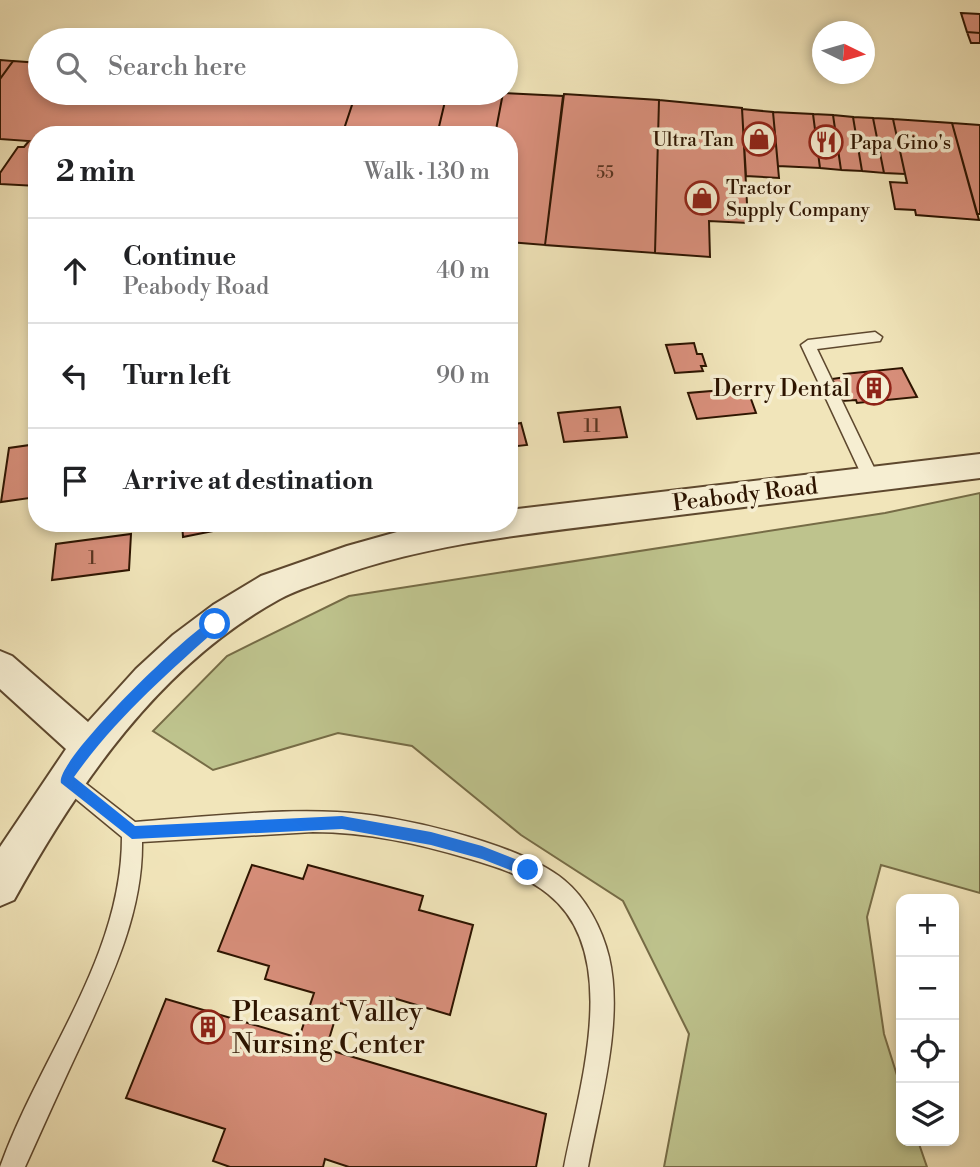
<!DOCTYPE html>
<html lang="en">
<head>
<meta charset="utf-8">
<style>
  body { margin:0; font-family:"Libre Bodoni",serif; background:#f6f6f6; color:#202124 }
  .controls { position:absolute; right:21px; bottom:21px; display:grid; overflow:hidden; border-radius:14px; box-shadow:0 4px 10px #0003 }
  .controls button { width:63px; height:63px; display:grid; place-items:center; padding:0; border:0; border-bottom:2px solid #e0e0e0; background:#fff; color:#202124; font:35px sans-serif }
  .compass { position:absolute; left:812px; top:21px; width:63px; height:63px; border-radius:50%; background:#fff; box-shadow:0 4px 10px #0003; rotate:95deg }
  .stop { position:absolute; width:21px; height:21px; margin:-16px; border:5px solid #1a73e8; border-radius:50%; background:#fff }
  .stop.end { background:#1a73e8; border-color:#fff; box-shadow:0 2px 7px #0008 }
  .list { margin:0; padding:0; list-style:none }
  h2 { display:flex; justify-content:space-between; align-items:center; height:91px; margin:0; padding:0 28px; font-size:30px }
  h2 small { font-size:23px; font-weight:400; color:#757577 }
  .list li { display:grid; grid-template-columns:46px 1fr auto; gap:21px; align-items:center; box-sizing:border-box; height:105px; padding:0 28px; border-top:2px solid #e0e0e0 }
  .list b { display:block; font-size:26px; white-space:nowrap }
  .list p { margin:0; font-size:23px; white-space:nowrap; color:#757577 }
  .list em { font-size:23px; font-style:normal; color:#757577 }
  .icon { flex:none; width:38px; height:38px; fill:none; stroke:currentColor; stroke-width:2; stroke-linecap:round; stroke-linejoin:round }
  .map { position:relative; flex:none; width:980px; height:1167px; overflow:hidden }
  .search { position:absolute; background:#fff; box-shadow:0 4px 10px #0003; left:28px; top:28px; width:490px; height:77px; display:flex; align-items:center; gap:18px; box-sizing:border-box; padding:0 24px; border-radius:38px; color:#757577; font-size:26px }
  .panel { position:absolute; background:#fff; box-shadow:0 4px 10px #0003; left:28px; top:126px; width:490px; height:406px; border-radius:28px }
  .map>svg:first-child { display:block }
  .green { fill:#bec38d; stroke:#766c46; stroke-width:2 }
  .building { fill:#d88f7b; stroke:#2d1400; stroke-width:2 }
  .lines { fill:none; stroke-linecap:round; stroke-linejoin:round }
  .lane-casing { stroke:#5e482e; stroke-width:3 }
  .street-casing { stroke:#5e482e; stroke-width:4 }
  .lane { fill:#f6eed2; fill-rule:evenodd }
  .street { fill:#f6eed2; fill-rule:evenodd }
  .route { fill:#1a73e8 }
  .labels { text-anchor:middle; stroke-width:7; stroke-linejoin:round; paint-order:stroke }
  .far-number-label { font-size:16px; fill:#58331f }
  .far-poi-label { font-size:19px; fill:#2d1400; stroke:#f6eed2; text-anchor:start }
  .number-label { font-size:19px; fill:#58331f }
  .poi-label { font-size:23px; fill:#2d1400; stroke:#f6eed2; text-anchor:end }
  .street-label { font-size:23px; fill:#2d1400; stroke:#f6eed2 }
  .near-poi-label { font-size:28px; fill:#2d1400; stroke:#f6eed2; text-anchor:start }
</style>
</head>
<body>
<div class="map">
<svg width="980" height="1167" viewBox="0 0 980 1167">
  <rect width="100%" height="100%" fill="#f1e5ba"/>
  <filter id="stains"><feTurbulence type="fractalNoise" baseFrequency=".00286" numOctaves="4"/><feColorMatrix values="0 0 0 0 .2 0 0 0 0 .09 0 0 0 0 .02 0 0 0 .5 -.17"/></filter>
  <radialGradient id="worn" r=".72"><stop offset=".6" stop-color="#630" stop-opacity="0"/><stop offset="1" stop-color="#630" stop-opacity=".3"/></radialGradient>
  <path class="green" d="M980 493V893L881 865 867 917 884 1034 901 1088V1141H918L927 1167H664L689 1034 623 901 521 835 412 746 338 733 213 770 153 731 227 656 349 596 885 513Z"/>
  <path class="building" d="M961 13 980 14V33L967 32Z
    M967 32 980 33V43H971Z
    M0 60 13 61 0 79Z
    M13 61 40 63V93H356L342 135H37V186L0 184V173L18 147H24L29 141 0 139V79Z
    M356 93H447L437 135H342Z
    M447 93H503L495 135H437Z
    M503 93 563 96 545 245 509 242V135H495Z
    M564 94 659 100 655 253 545 245Z
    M659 100 742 108 748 223 709 221 710 257 655 253Z
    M742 109 773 112 779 178 746 176Z
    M773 112 813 114 820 168 778 166Z
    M813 114 833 115 841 170 820 168Z
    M833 115 853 117 862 171 841 170Z
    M853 117 873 118 884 173 862 171Z
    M873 118 893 119 905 174 884 173Z
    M893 119 952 123 979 220 916 215 915 210 895 209 890 182 907 183Z
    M952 123 980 125V214H977Z
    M694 343 697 354H702L706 366H701L703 371 675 373 666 345Z
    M902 368 917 397 857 403 856 400 842 401 832 379 846 377 844 374Z
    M747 388 756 413 697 419 688 393Z
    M620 407 627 437 564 442 558 413Z
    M521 423 527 445 509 447V425Z
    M37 444V497L1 502 9 448Z
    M182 523H253L183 537Z
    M131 534 129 570 52 580 56 544Z
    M252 865 303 879 308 865 423 896 419 910 473 925 450 1015 390 997 384 1016 340 1003 326 1049 546 1114 536 1167H349L325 1159 323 1167H230L213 1161 225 1129 126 1098 166 999 299 1038 314 993 265 979 269 966 218 951Z"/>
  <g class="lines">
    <defs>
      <path id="lane" d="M875 332 882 337 880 341 817 349 879 478 871 484 863 478 801 345 808 340Z
        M66 768 135 822C202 817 270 809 337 812 395 814 519 843 564 880 586 898 602 928 609 957 624 1021 600 1103 588 1167H564C579 1088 623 953 548 894 526 876 497 867 470 859 419 844 367 832 313 832L142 842C143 912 112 977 83 1040 63 1082 44 1125 25 1167H0C39 1057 122 958 122 837L59 785 56 778 59 771Z"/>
      <path id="street" d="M980 454V478C861 493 742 507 622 522 527 534 433 543 341 575 320 583 298 589 278 600 159 666 79 783 14 900L0 906V847L66 749 0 689V651L12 656 88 722 136 669 173 635 213 605 261 576 347 546 429 523H509V510Z"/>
    </defs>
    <use href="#lane" class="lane-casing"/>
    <use href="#street" class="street-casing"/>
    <use href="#lane" class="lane"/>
    <use href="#street" class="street"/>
  </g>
  <path class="route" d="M215 618 221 624 219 627C167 674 115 719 74 777L135 826 342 816 431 832 482 846 533 866V875L528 877 482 859 431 845 342 829 132 839 61 783C54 761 191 629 215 618Z"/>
  <defs>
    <symbol id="shop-ring" viewBox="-11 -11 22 22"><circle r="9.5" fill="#f6eed2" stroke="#8f2418" stroke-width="1.5"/><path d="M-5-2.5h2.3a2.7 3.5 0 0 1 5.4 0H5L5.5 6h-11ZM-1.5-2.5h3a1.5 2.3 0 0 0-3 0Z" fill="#8f2418"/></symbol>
    <symbol id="restaurant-ring" viewBox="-11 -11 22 22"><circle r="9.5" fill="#f6eed2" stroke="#8f2418" stroke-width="1.5"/><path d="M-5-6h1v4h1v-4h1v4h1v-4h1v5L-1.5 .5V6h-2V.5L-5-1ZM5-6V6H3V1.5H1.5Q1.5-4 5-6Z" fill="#8f2418"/></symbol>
    <symbol id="building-ring" viewBox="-11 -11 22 22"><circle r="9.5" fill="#f6eed2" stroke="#8f2418" stroke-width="1.5"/><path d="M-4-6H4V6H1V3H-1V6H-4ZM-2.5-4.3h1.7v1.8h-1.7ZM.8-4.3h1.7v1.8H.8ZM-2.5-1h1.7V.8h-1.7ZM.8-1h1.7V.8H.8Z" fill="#8f2418"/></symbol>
  </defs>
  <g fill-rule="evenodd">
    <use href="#shop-ring" x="740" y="120" width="38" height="38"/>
    <use href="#restaurant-ring" x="807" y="123" width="38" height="38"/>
    <use href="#shop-ring" x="683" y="179" width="38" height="38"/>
    <use href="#building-ring" x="855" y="369" width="38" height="38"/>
    <use href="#building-ring" x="189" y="1008" width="38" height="38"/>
  </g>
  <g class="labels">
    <g class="far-number-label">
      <text x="605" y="178">55</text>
    </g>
    <g class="far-poi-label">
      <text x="734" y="146" text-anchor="end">Ultra Tan</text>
      <text x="850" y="149">Papa Gino's</text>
      <text x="726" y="194">Tractor<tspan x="726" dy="22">Supply Company</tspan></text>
    </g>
    <g class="number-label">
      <text x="592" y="432">11</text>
      <text x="92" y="564">1</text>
    </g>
    <g class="poi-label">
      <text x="850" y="396">Derry Dental</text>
    </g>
    <g class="street-label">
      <text transform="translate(745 494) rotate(-7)" y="8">Peabody Road</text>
    </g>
    <g class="near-poi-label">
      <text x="232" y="1021">Pleasant Valley<tspan x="232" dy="32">Nursing Center</tspan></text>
    </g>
  </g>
  <rect width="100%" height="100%" filter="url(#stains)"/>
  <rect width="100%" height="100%" fill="url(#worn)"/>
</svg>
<div class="controls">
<button>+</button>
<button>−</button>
<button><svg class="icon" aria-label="locate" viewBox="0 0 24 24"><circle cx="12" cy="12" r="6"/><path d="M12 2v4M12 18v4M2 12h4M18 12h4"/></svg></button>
<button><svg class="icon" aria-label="layers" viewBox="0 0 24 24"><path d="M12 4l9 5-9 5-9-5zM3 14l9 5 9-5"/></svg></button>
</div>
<svg class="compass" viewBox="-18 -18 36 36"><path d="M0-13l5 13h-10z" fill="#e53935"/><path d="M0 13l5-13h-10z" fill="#757577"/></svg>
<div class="stop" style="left:215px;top:624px"></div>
<div class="stop end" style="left:528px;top:870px"></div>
<div class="search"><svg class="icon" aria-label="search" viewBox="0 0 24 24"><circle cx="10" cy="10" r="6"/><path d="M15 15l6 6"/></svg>Search here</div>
<section class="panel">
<h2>2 min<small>Walk · 130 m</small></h2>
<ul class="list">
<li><svg class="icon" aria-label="ahead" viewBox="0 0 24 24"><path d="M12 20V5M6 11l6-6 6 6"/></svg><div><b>Continue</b><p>Peabody Road</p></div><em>40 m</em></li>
<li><svg class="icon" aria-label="left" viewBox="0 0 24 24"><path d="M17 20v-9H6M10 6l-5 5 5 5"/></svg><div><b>Turn left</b></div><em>90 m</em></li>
<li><svg class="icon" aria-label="arrive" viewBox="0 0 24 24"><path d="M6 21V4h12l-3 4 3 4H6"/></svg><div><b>Arrive at destination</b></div></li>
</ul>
</section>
</div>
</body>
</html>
